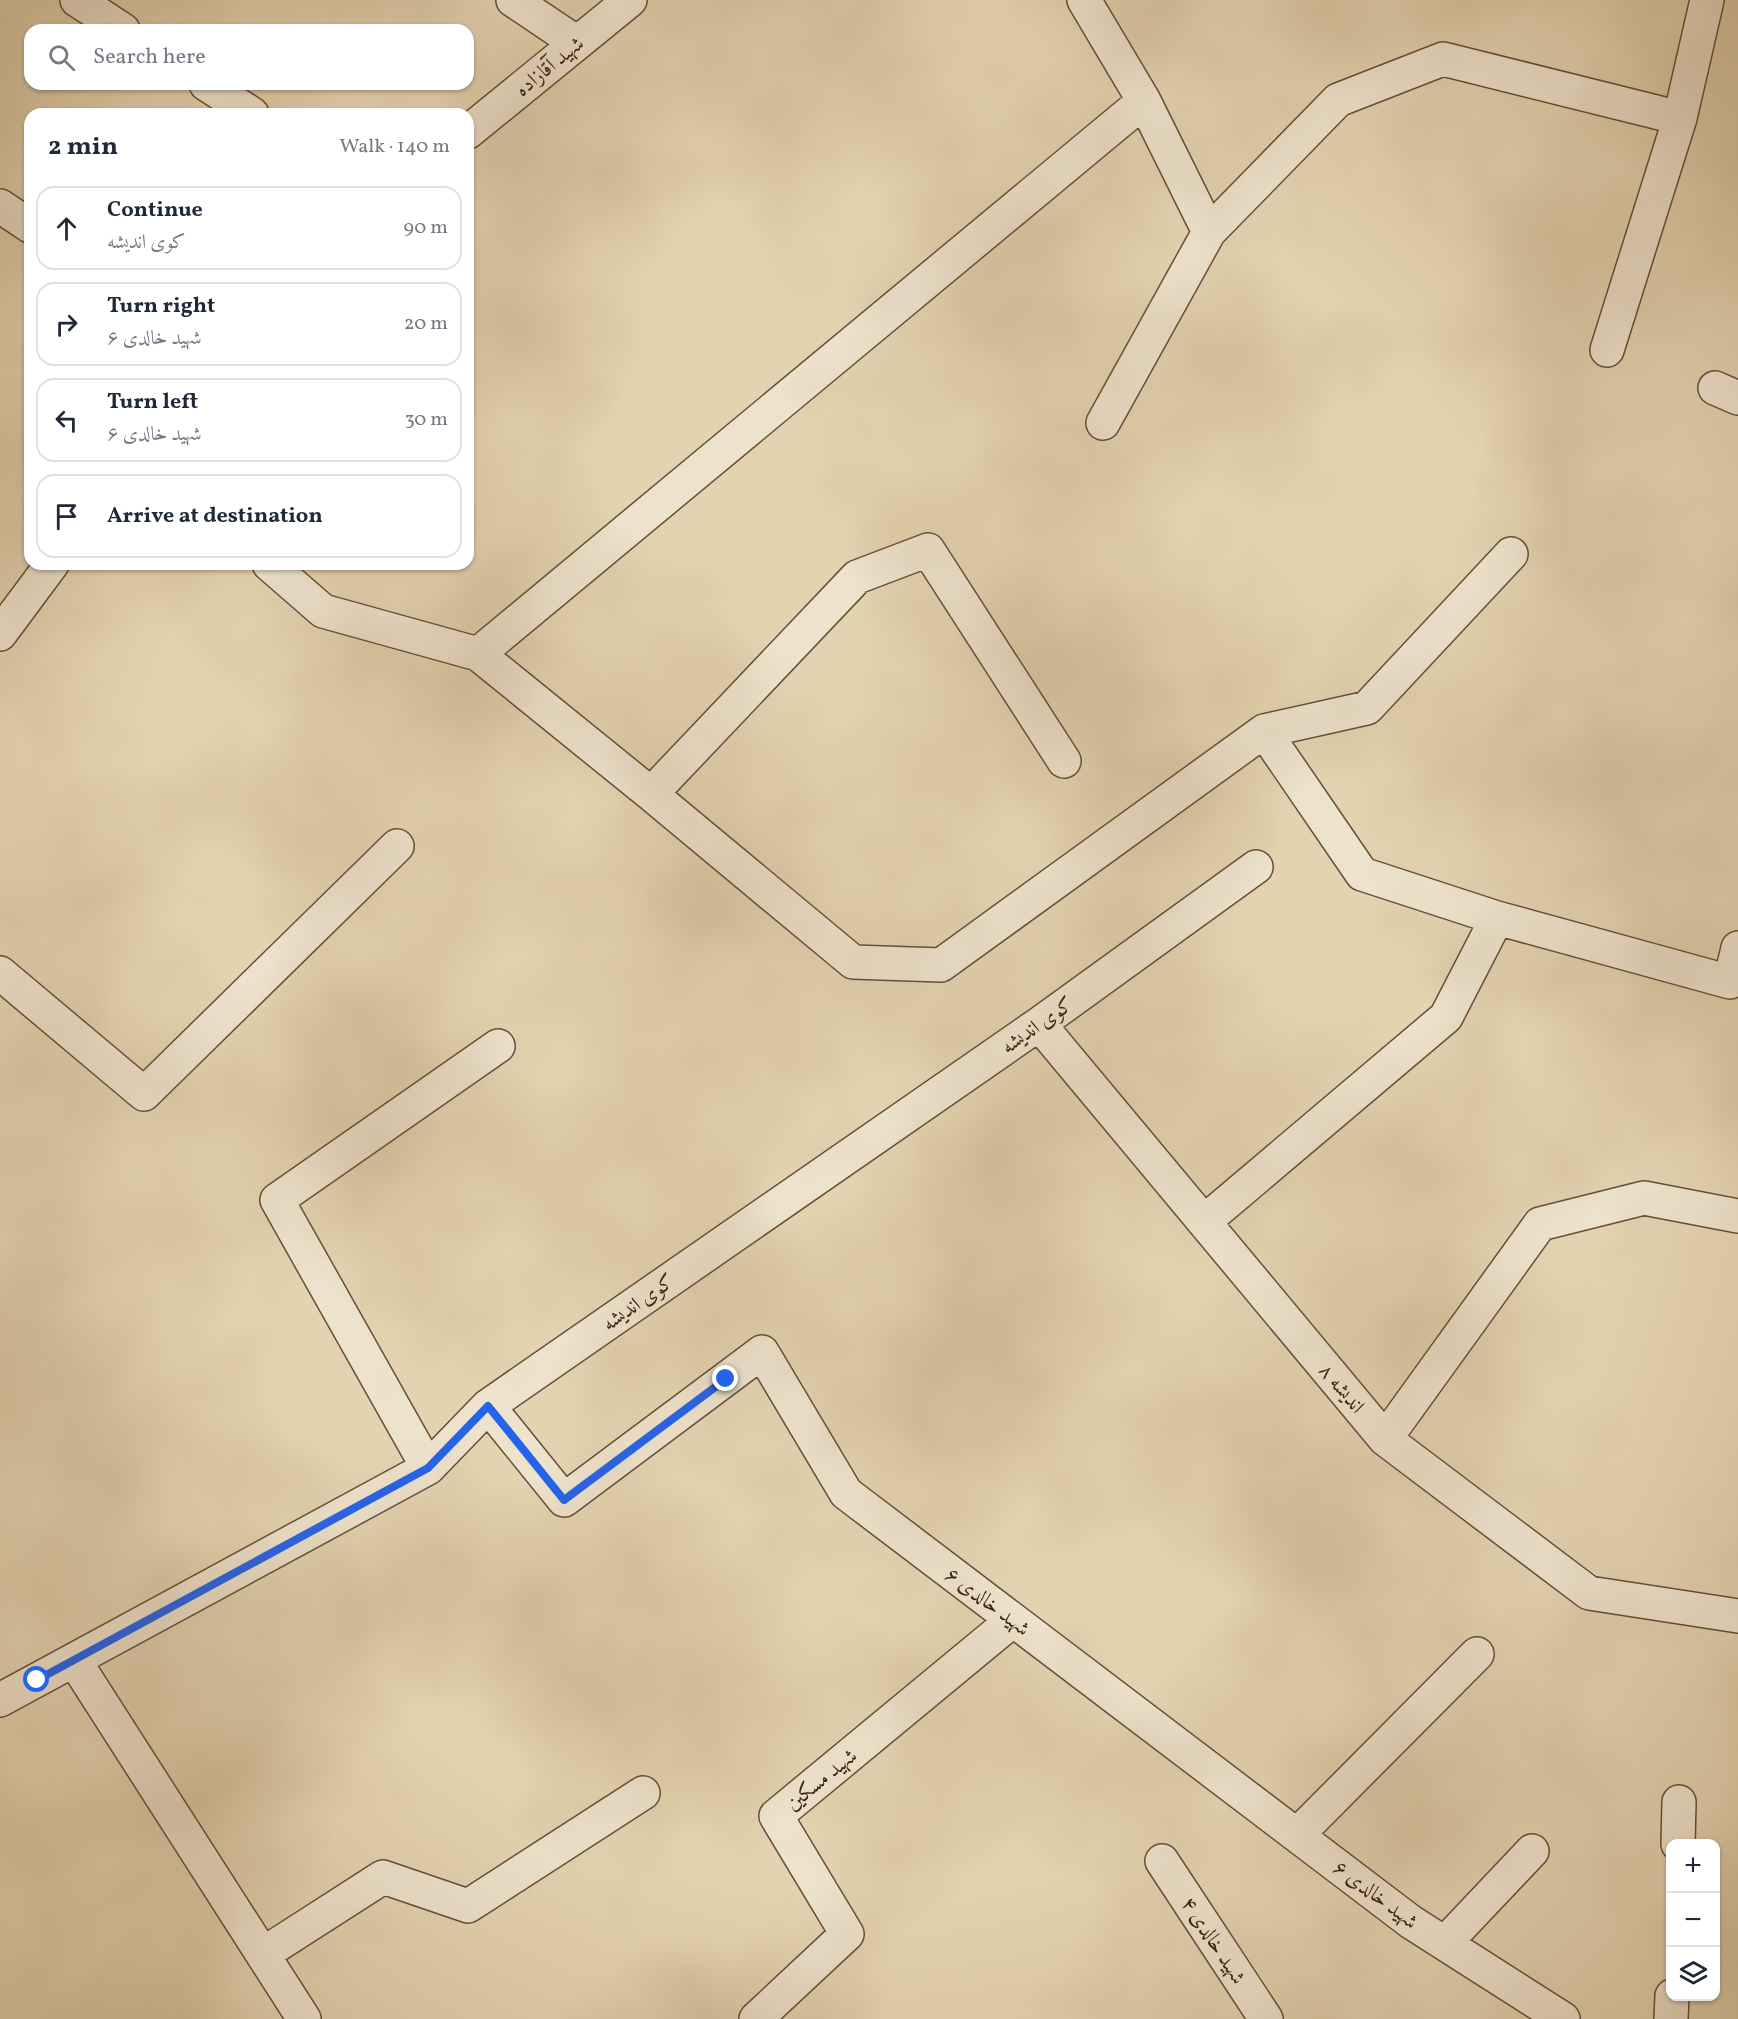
<!DOCTYPE html>
<html lang="en">
<head>
<meta charset="utf-8">
<style>
  body { margin:0; font-family:Vollkorn,Amiri,serif; background:#f6f6f7; color:#1f2937 }
  .controls { position:absolute; right:18px; bottom:18px; display:grid; overflow:hidden; border-radius:12px; box-shadow:0 2px 4px #0004 }
  .controls button { width:54px; height:54px; display:grid; place-items:center; padding:0; border:0; border-bottom:2px solid #e0e1e3; background:#fff; color:#1f2937; font:30px sans-serif }
  .stop { position:absolute; width:18px; height:18px; margin:-14px; border:4px solid #2563eb; border-radius:50%; background:#fff }
  .stop.end { background:#2563eb; border-color:#fff; box-shadow:0 2px 6px #0008 }
  .list { margin:0; padding:0; list-style:none }
  h2 { display:flex; justify-content:space-between; align-items:center; height:78px; margin:0; padding:0 24px; font-size:26px }
  h2 small { font-size:20px; font-weight:400; color:#747a83 }
  .list li { display:grid; grid-template-columns:39px 1fr auto; gap:18px; align-items:center; box-sizing:border-box; height:84px; margin:0 12px 12px; padding:0 12px; border:2px solid #e0e1e3; border-radius:18px }
  .list b { display:block; font-size:22px; white-space:nowrap }
  .list p { margin:0; font-size:20px; white-space:nowrap; color:#747a83 }
  .list em { font-size:20px; font-style:normal; color:#747a83 }
  .icon { flex:none; width:33px; height:33px; fill:none; stroke:currentColor; stroke-width:2; stroke-linecap:round; stroke-linejoin:round }
  .map { position:relative; flex:none; width:1738px; height:2019px; overflow:hidden }
  .search { position:absolute; background:#fff; box-shadow:0 2px 4px #0004; left:24px; top:24px; width:450px; height:66px; display:flex; align-items:center; gap:15px; box-sizing:border-box; padding:0 21px; border-radius:18px; color:#747a83; font-size:22px }
  .panel { position:absolute; background:#fff; box-shadow:0 2px 4px #0004; left:24px; top:108px; width:450px; height:462px; border-radius:18px }
  .map>svg:first-child { display:block }
  .lines { fill:none; stroke-linecap:round; stroke-linejoin:round }
  .minor-casing { stroke:#664e37; stroke-width:36 }
  .minor { stroke:#ede2cc; stroke-width:33 }
  .route { stroke:#2563eb; stroke-width:8 }
  .labels { text-anchor:middle; stroke-width:4.5; stroke-linejoin:round; paint-order:stroke }
  .street-label { font-size:21px; fill:#3c220e; stroke:#ede2cc }
</style>
</head>
<body>
<div class="map">
<svg width="1738" height="2019" viewBox="0 0 1738 2019">
  <rect width="100%" height="100%" fill="#e3d3b1"/>
  <filter id="stains"><feTurbulence type="fractalNoise" baseFrequency=".00333" numOctaves="4"/><feColorMatrix values="0 0 0 0 .2 0 0 0 0 .09 0 0 0 0 .02 0 0 0 .5 -.17"/></filter>
  <radialGradient id="worn" r=".72"><stop offset=".6" stop-color="#630" stop-opacity="0"/><stop offset="1" stop-color="#630" stop-opacity=".3"/></radialGradient>
  <g class="lines">
    <defs>
      <path id="minor" d="M77 0 123 30
        M513 0 577 43
        M206 84 252 114
        M1680 118 1707 0
        M468 132 630 0
        M0 206 30 226
        M1209 232 1338 100 1443 59 1680 118 1607 350
        M1715 388 1738 398
        M1103 423 1209 232 1144 101
        M269 564 323 611 478 654 651 794 853 962 941 965 1264 731 1367 708 1511 554
        M0 634 52 564
        M478 654 1144 101 1084 0
        M1264 731 1362 874 1497 918 1730 982 1738 948
        M651 794 857 577 928 550 1064 761
        M0 973 144 1094 397 846
        M1039 1024 1385 1439 1589 1593 1738 1616
        M1205 1221 1446 1017 1497 918
        M488 1406 564 1500 762 1352 846 1493 1411 1922 1563 2019
        M1385 1439 1540 1224 1644 1198 1738 1216
        M428 1468 277 1200 498 1046
        M74 1660 304 2019
        M0 1700 428 1468 488 1406 1039 1024 1256 867
        M1297 1835 1477 1654
        M1678 1844 1679 1802
        M1162 1861 1266 2019
        M1445 1943 1532 1851
        M263 1954 383 1877 468 1906 643 1793
        M756 2019 847 1934 776 1816 1013 1620
        M1671 2019 1672 1996"/>
    </defs>
    <use href="#minor" class="minor-casing"/>
    <use href="#minor" class="minor"/>
  </g>
  <g class="lines">
    <path class="route" d="M37 1680 428 1468 488 1406 564 1500 726 1379"/>
  </g>
  <g class="labels">
    <g class="street-label">
      <text transform="translate(549 66) rotate(-39)" y="7">شهید آقازاده</text>
      <text transform="translate(1037 1025) rotate(-35)" y="7">کوی اندیشه</text>
      <text transform="translate(638 1302) rotate(-35)" y="7">کوی اندیشه</text>
      <text transform="translate(1342 1388) rotate(50)" y="7">اندیشه ۸</text>
      <text transform="translate(988 1601) rotate(37)" y="7">شهید خالدی ۶</text>
      <text transform="translate(821 1779) rotate(-39)" y="7">شهید مسکین</text>
      <text transform="translate(1376 1894) rotate(37)" y="7">شهید خالدی ۶</text>
      <text transform="translate(1214 1940) rotate(57)" y="7">شهید خالدی ۴</text>
    </g>
  </g>
  <rect width="100%" height="100%" filter="url(#stains)"/>
  <rect width="100%" height="100%" fill="url(#worn)"/>
</svg>
<div class="controls">
<button>+</button>
<button>−</button>
<button><svg class="icon" aria-label="layers" viewBox="0 0 24 24"><path d="M12 4l9 5-9 5-9-5zM3 14l9 5 9-5"/></svg></button>
</div>
<div class="stop" style="left:37px;top:1680px"></div>
<div class="stop end" style="left:726px;top:1379px"></div>
<div class="search"><svg class="icon" aria-label="search" viewBox="0 0 24 24"><circle cx="10" cy="10" r="6"/><path d="M15 15l6 6"/></svg>Search here</div>
<section class="panel">
<h2>2 min<small>Walk · 140 m</small></h2>
<ul class="list">
<li><svg class="icon" aria-label="ahead" viewBox="0 0 24 24"><path d="M12 20V5M6 11l6-6 6 6"/></svg><div><b>Continue</b><p>کوی اندیشه</p></div><em>90 m</em></li>
<li><svg class="icon" aria-label="right" viewBox="0 0 24 24"><path d="M7 20v-9h11M14 6l5 5-5 5"/></svg><div><b>Turn right</b><p>شهید خالدی ۶</p></div><em>20 m</em></li>
<li><svg class="icon" aria-label="left" viewBox="0 0 24 24"><path d="M17 20v-9H6M10 6l-5 5 5 5"/></svg><div><b>Turn left</b><p>شهید خالدی ۶</p></div><em>30 m</em></li>
<li><svg class="icon" aria-label="arrive" viewBox="0 0 24 24"><path d="M6 21V4h12l-3 4 3 4H6"/></svg><div><b>Arrive at destination</b></div></li>
</ul>
</section>
</div>
</body>
</html>
